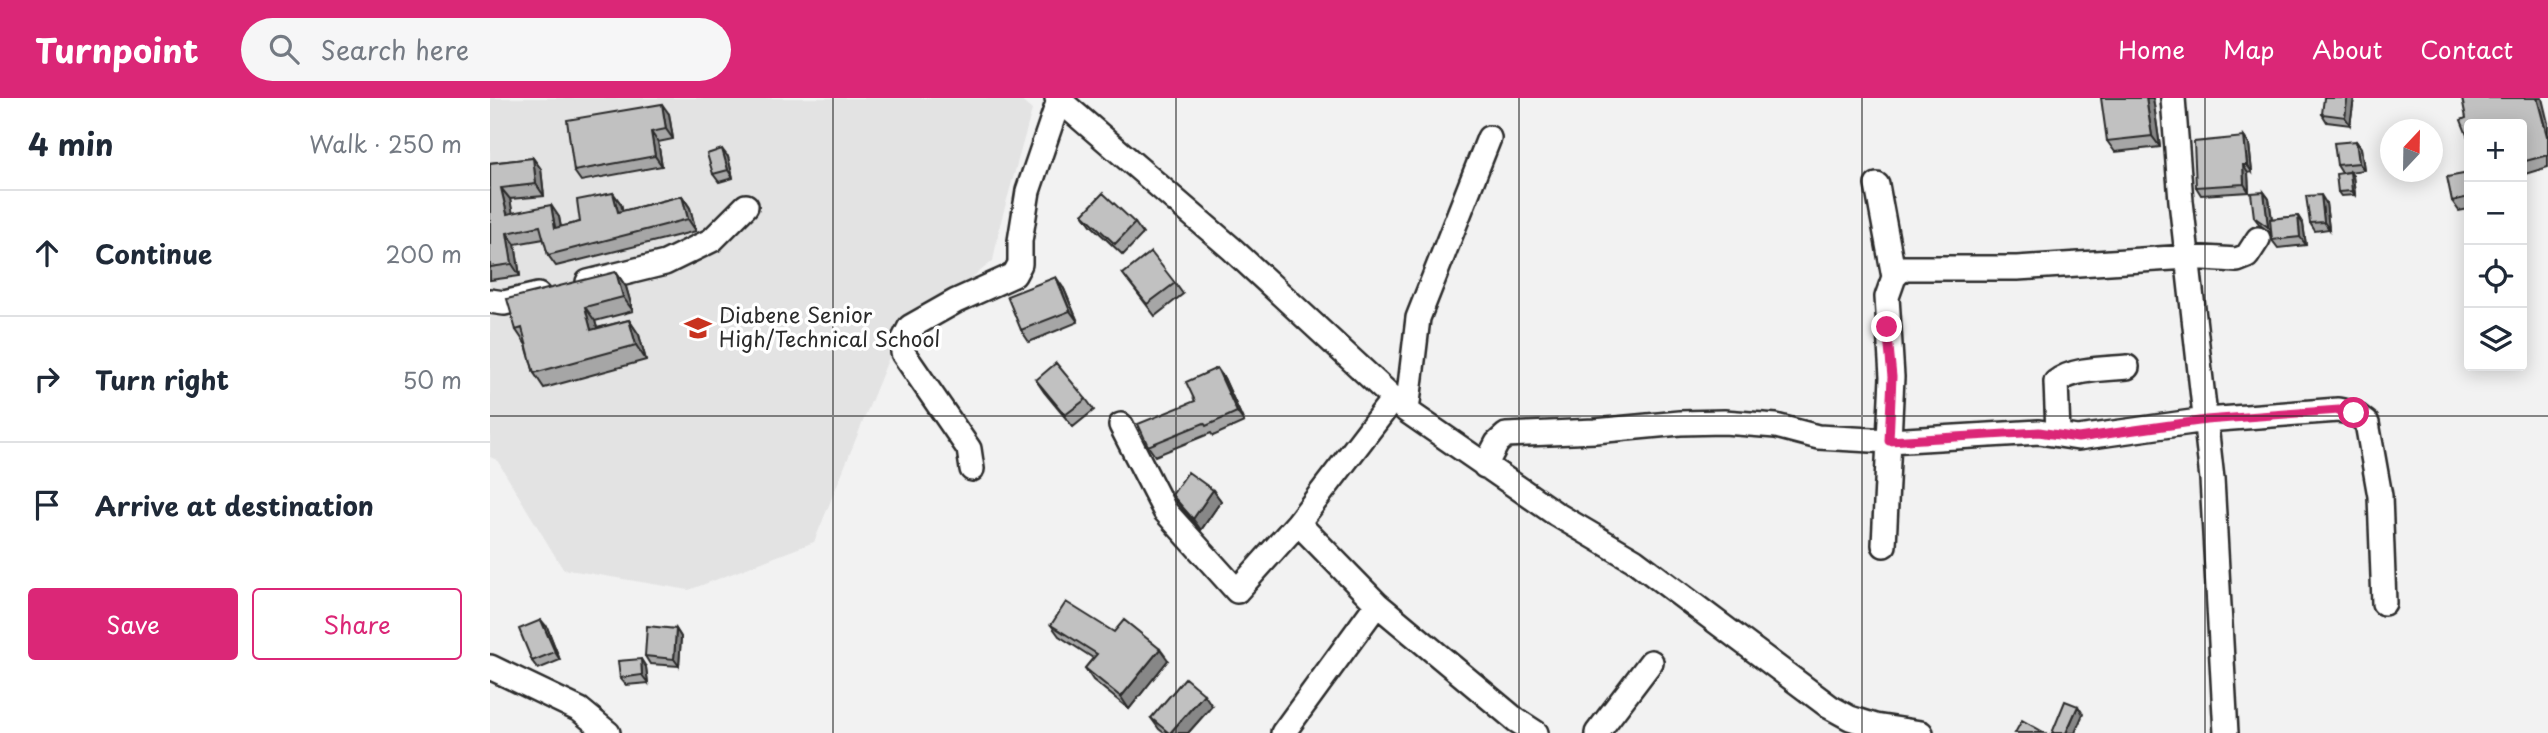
<!DOCTYPE html>
<html lang="en">
<head>
<meta charset="utf-8">
<style>
  body { margin:0; font-family:"Playpen Sans",sans-serif; background:#f6f6f7; color:#1f2937 }
  .controls { position:absolute; right:21px; top:21px; display:grid; overflow:hidden; border-radius:7px; box-shadow:0 4px 18px #0003 }
  .controls button { width:63px; height:63px; display:grid; place-items:center; padding:0; border:0; border-bottom:2px solid #e0e1e3; background:#fff; color:#1f2937; font:35px sans-serif }
  .compass { position:absolute; left:1890px; top:21px; width:63px; height:63px; border-radius:50%; background:#fff; box-shadow:0 4px 18px #0003; rotate:22deg }
  .stop { position:absolute; width:21px; height:21px; margin:-16px; border:5px solid #db2777; border-radius:50%; background:#fff }
  .stop.end { background:#db2777; border-color:#fff; box-shadow:0 2px 7px #0008 }
  .list { margin:0; padding:0; list-style:none }
  h2 { display:flex; justify-content:space-between; align-items:center; height:91px; margin:0; padding:0 28px; font-size:30px }
  h2 small { font-size:23px; font-weight:400; color:#747a83 }
  .list li { display:grid; grid-template-columns:46px 1fr auto; gap:21px; align-items:center; box-sizing:border-box; height:126px; padding:0 28px; border-top:2px solid #e0e1e3 }
  .list b { display:block; font-size:26px; white-space:nowrap }
  .list em { font-size:23px; font-style:normal; color:#747a83 }
  .actions { display:flex; gap:14px; padding:21px 28px }
  .actions a { flex:1; padding:16px 0; border:2px solid #db2777; border-radius:7px; text-align:center; font-size:24px; color:#db2777 }
  .actions .main { background:#db2777; color:#fff }
  .icon { flex:none; width:38px; height:38px; fill:none; stroke:currentColor; stroke-width:2; stroke-linecap:round; stroke-linejoin:round }
  .map { position:relative; flex:none; width:2058px; height:635px; overflow:hidden }
  header { display:flex; align-items:center; gap:42px; box-sizing:border-box; height:98px; padding:0 35px; background:#db2777; color:#fff }
  header strong { font-size:33px }
  nav { display:flex; gap:38px; margin-inline-start:auto; font-size:24px }
  .search { width:490px; height:63px; background:#f6f6f7; display:flex; align-items:center; gap:18px; box-sizing:border-box; padding:0 24px; border-radius:38px; color:#747a83; font-size:26px }
  main { display:flex }
  aside { flex:1; background:#fff }
  .map>svg:first-child { display:block }
  .built { fill:#e3e3e3 }
  .lines { fill:none; stroke-linecap:round; stroke-linejoin:round }
  .minor-casing { stroke:#2b2b2b; stroke-width:28 }
  .minor { stroke:#fff; stroke-width:23 }
  .wall { fill:#a6a6a6; stroke:#2b2b2b; stroke-width:2 }
  .shaded-wall { fill:#878787; stroke:#2b2b2b; stroke-width:2 }
  .building { fill:#c1c1c1; stroke:#2b2b2b; stroke-width:2 }
  .route { stroke:#db2777; stroke-width:9 }
  .grid { fill:none; stroke:#2b2b2b; stroke-width:2; stroke-opacity:0.55 }
  .labels { text-anchor:middle; stroke-width:7; stroke-linejoin:round; paint-order:stroke }
  .poi-label { font-size:21px; fill:#2b2b2b; stroke:#fff; text-anchor:start }
</style>
</head>
<body>
<header>
<strong>Turnpoint</strong>
<div class="search"><svg class="icon" aria-label="search" viewBox="0 0 24 24"><circle cx="10" cy="10" r="6"/><path d="M15 15l6 6"/></svg>Search here</div>
<nav><a>Home</a><a>Map</a><a>About</a><a>Contact</a></nav>
</header>
<main>
<aside>
<h2>4 min<small>Walk · 250 m</small></h2>
<ul class="list">
<li><svg class="icon" aria-label="ahead" viewBox="0 0 24 24"><path d="M12 20V5M6 11l6-6 6 6"/></svg><div><b>Continue</b></div><em>200 m</em></li>
<li><svg class="icon" aria-label="right" viewBox="0 0 24 24"><path d="M7 20v-9h11M14 6l5 5-5 5"/></svg><div><b>Turn right</b></div><em>50 m</em></li>
<li><svg class="icon" aria-label="arrive" viewBox="0 0 24 24"><path d="M6 21V4h12l-3 4 3 4H6"/></svg><div><b>Arrive at destination</b></div></li>
</ul>
<div class="actions"><a class="main">Save</a><a>Share</a></div>
</aside>
<div class="map">
<svg width="2058" height="635" viewBox="0 0 2058 635">
  <rect width="100%" height="100%" fill="#f2f2f2"/>
  <filter id="ink" filterUnits="userSpaceOnUse"><feTurbulence type="fractalNoise" baseFrequency=".0143" numOctaves="2"/><feDisplacementMap in="SourceGraphic" scale="14" xChannelSelector="R" yChannelSelector="G"/><feConvolveMatrix kernelMatrix="1 2 1 2 8 2 1 2 1" color-interpolation-filters="sRGB"/></filter>
  <g filter="url(#ink)">
    <path class="built" d="M0 0H528L542 12 510 127 503 163 479 182 431 208 402 252 324 444 199 492 73 471 7 362 0 359Z"/>
    <g class="lines">
      <defs>
        <path id="minor" d="M567 0 742 151 917 313 1066 416 1144 462 1340 609 1360 620 1385 628 1431 635
          M1683 0 1691 103 1722 381 1736 635
          M1387 87 1404 179
          M98 184 175 165 222 142 256 108
          M0 203 14 205 48 197
          M917 313 928 220 999 40
          M631 327 675 413 747 493 808 425 903 301
          M1568 335 1566 284C1584 270 1615 271 1637 269
          M995 368 1007 345 1016 337 1105 333 1190 325 1234 324 1286 328 1328 339 1399 343 1549 334 1588 340 1716 322 1848 312 1864 315 1877 325 1890 398 1894 505
          M482 371 479 351 413 255V243L420 229 466 203 524 177 530 166V143L538 93 569 2
          M808 425 887 506 1026 622 1046 635
          M1394 447 1402 279 1397 199 1404 179 1413 170H1527L1698 159 1747 162 1757 158 1768 141
          M0 569 90 612 118 635
          M793 635 887 506
          M1107 635 1161 564"/>
      </defs>
      <use href="#minor" class="minor-casing"/>
      <use href="#minor" class="minor"/>
    </g>
    <path class="wall" d="M1663 0 1670 49 1625 54 1617 43Z
      M1864 0 1860 27 1837 24 1832 16Z
      M179 16 183 41 168 44 172 68 91 83 84 73Z
      M1976 20 2058 25V69L2032 77V26H1979V41L1977 37Z
      M1754 39 1759 46 1762 74 1758 75 1759 94 1711 97 1706 89Z
      M1866 43 1871 50 1874 72 1852 75 1847 67Z
      M238 59 243 80 229 84 223 76Z
      M43 60 51 71 54 98 20 101 22 115 69 119 71 129 90 124 123 95 131 106 133 113 192 98 200 110 206 133 66 168 58 157 54 141 25 146 30 178 0 182V65Z
      M1860 74 1863 78 1865 97 1851 98 1848 94Z
      M1979 75V111L1969 113 1962 103Z
      M1774 94 1779 101 1782 121 1808 118 1813 126 1816 147 1788 150 1782 142 1781 135 1770 127 1764 119Z
      M1836 105 1839 131 1825 133 1820 125Z
      M593 116 645 125 653 136 633 157 601 127Z
      M126 174 136 189 143 213 105 223 107 230 139 222 149 237 156 262 54 290 44 275 36 247 26 232Z
      M633 176 685 185 693 196 665 218Z
      M574 191 588 224 539 244 531 232Z
      M734 280 754 324 723 338 721 335 665 358 658 348 705 303Z
      M546 282 596 301 604 312 583 329 554 294Z
      M723 392 731 403 711 432 690 408 682 397Z
      M561 527 624 534 678 562 639 611 603 582 595 570 603 560 569 538Z
      M57 529 70 562 48 571 42 563Z
      M186 531 191 539 189 568 160 566 155 558Z
      M156 569 158 585 136 587 130 580Z
      M722 608 698 635H674L669 631 661 620Z"/>
    <path class="shaded-wall" d="M1656 0H1663L1670 49 1662 38Z
      M1857 0H1864L1860 27 1855 19Z
      M2047 0H2052L2058 25V40Z
      M172 6 179 16 183 41 176 31Z
      M161 34 168 44 172 68 165 58Z
      M1754 39 1759 46 1762 74 1757 67Z
      M1866 43 1871 50 1874 72 1869 65Z
      M232 51 238 59 243 80 238 72Z
      M43 60 51 71 54 98 46 86Z
      M1753 67 1758 75 1759 94 1754 86Z
      M1860 74 1863 78 1865 97 1862 93Z
      M11 90 20 101 25 127 17 116Z
      M1774 94 1779 101 1784 136 1778 129Z
      M123 95 131 106 136 126 128 114Z
      M1831 97 1836 105 1839 131 1834 124Z
      M192 98 200 110 206 133 198 121Z
      M61 107 69 119 73 142 65 130Z
      M1808 118 1813 126 1816 147 1810 139Z
      M17 135 25 146 30 178 22 166Z
      M126 174 136 189 143 213 133 199Z
      M566 179 574 191 588 224 580 213Z
      M95 209 105 223 112 247 101 232Z
      M139 222 149 237 156 262 146 247Z
      M727 270 734 280 754 324 747 314Z
      M723 392 731 403 711 432 703 421Z
      M51 522 57 529 70 562 65 554Z
      M186 531 191 539 189 568 184 561Z
      M670 551 678 562 639 611 631 599Z
      M151 561 156 569 158 585 152 577Z
      M714 596 722 608 698 635H680Z
      M1588 608 1593 616 1585 635H1576Z"/>
    <path class="building" d="M1611 0H1656L1662 38 1617 43Z
      M1834 0H1857L1855 19 1832 16Z
      M1972 0H2047L2057 38H2058V57L2032 64V26H1979V36L1977 37 1971 22 1976 20Z
      M172 6 176 31 161 34 165 58 84 73 77 22Z
      M1754 39 1757 67H1753L1754 86 1706 89 1704 44Z
      M1866 43 1869 65 1847 67 1844 45Z
      M232 51 238 72 223 76 217 56Z
      M43 60 46 86 11 90 17 116 61 107 65 130 90 124 87 102 123 95 128 114 192 98 198 121 58 157 50 128 17 135 22 166 0 169V65Z
      M1860 74 1862 93 1848 94 1846 76Z
      M1979 75V99L1962 103 1957 79Z
      M1774 94 1778 129 1764 119 1761 95Z
      M613 95 645 125 625 146 593 116Z
      M1831 97 1834 124 1820 125 1816 98Z
      M1808 118 1810 139 1782 142 1780 121Z
      M661 154 685 185 657 206 633 176Z
      M126 174 133 199 95 209 101 232 139 222 146 247 44 275 32 230 26 232 17 201Z
      M566 179 580 213 531 232 517 198Z
      M566 265 596 301 575 317 546 282Z
      M727 270 747 314 716 328 714 325 658 348 648 326 705 303 696 284Z
      M698 374 723 392 703 421 682 397Z
      M576 504 624 534 634 522 670 551 631 599 595 570 607 556 561 527Z
      M51 522 65 554 42 563 29 531Z
      M157 528 186 531 184 561 155 558Z
      M151 561 152 577 130 580 128 563Z
      M695 580 714 596 680 635H679L661 620Z
      M1575 603 1588 608 1576 635H1562Z
      M1532 622 1555 635H1525Z"/>
  </g>
  <g class="lines" filter="url(#ink)">
    <path class="route" d="M1397 229 1402 279 1399 343 1549 334 1588 340 1716 322 1849 312 1864 315"/>
  </g>
  <path class="grid" d="M343 0V635M686 0V635M1029 0V635M1372 0V635M1715 0V635M0 318H2058"/>
  <defs>
    <symbol id="school-bare" viewBox="-9 -9 18 18"><path d="M0-5L7-2L0 1L-7-2ZM-4 1L0 2.5L4 1V4Q0 6-4 4Z" fill="#c8321e" stroke="#fff" stroke-width="2.5" paint-order="stroke"/></symbol>
  </defs>
  <g fill-rule="evenodd">
    <use href="#school-bare" x="189" y="211" width="38" height="38"/>
  </g>
  <g class="labels">
    <g class="poi-label">
      <text x="229" y="225">Diabene Senior<tspan x="229" dy="24">High/Technical School</tspan></text>
    </g>
  </g>
</svg>
<div class="controls">
<button>+</button>
<button>−</button>
<button><svg class="icon" aria-label="locate" viewBox="0 0 24 24"><circle cx="12" cy="12" r="6"/><path d="M12 2v4M12 18v4M2 12h4M18 12h4"/></svg></button>
<button><svg class="icon" aria-label="layers" viewBox="0 0 24 24"><path d="M12 4l9 5-9 5-9-5zM3 14l9 5 9-5"/></svg></button>
</div>
<svg class="compass" viewBox="-18 -18 36 36"><path d="M0-13l5 13h-10z" fill="#e53935"/><path d="M0 13l5-13h-10z" fill="#747a83"/></svg>
<div class="stop" style="left:1864px;top:315px"></div>
<div class="stop end" style="left:1397px;top:229px"></div>
</div>
</main>
</body>
</html>
